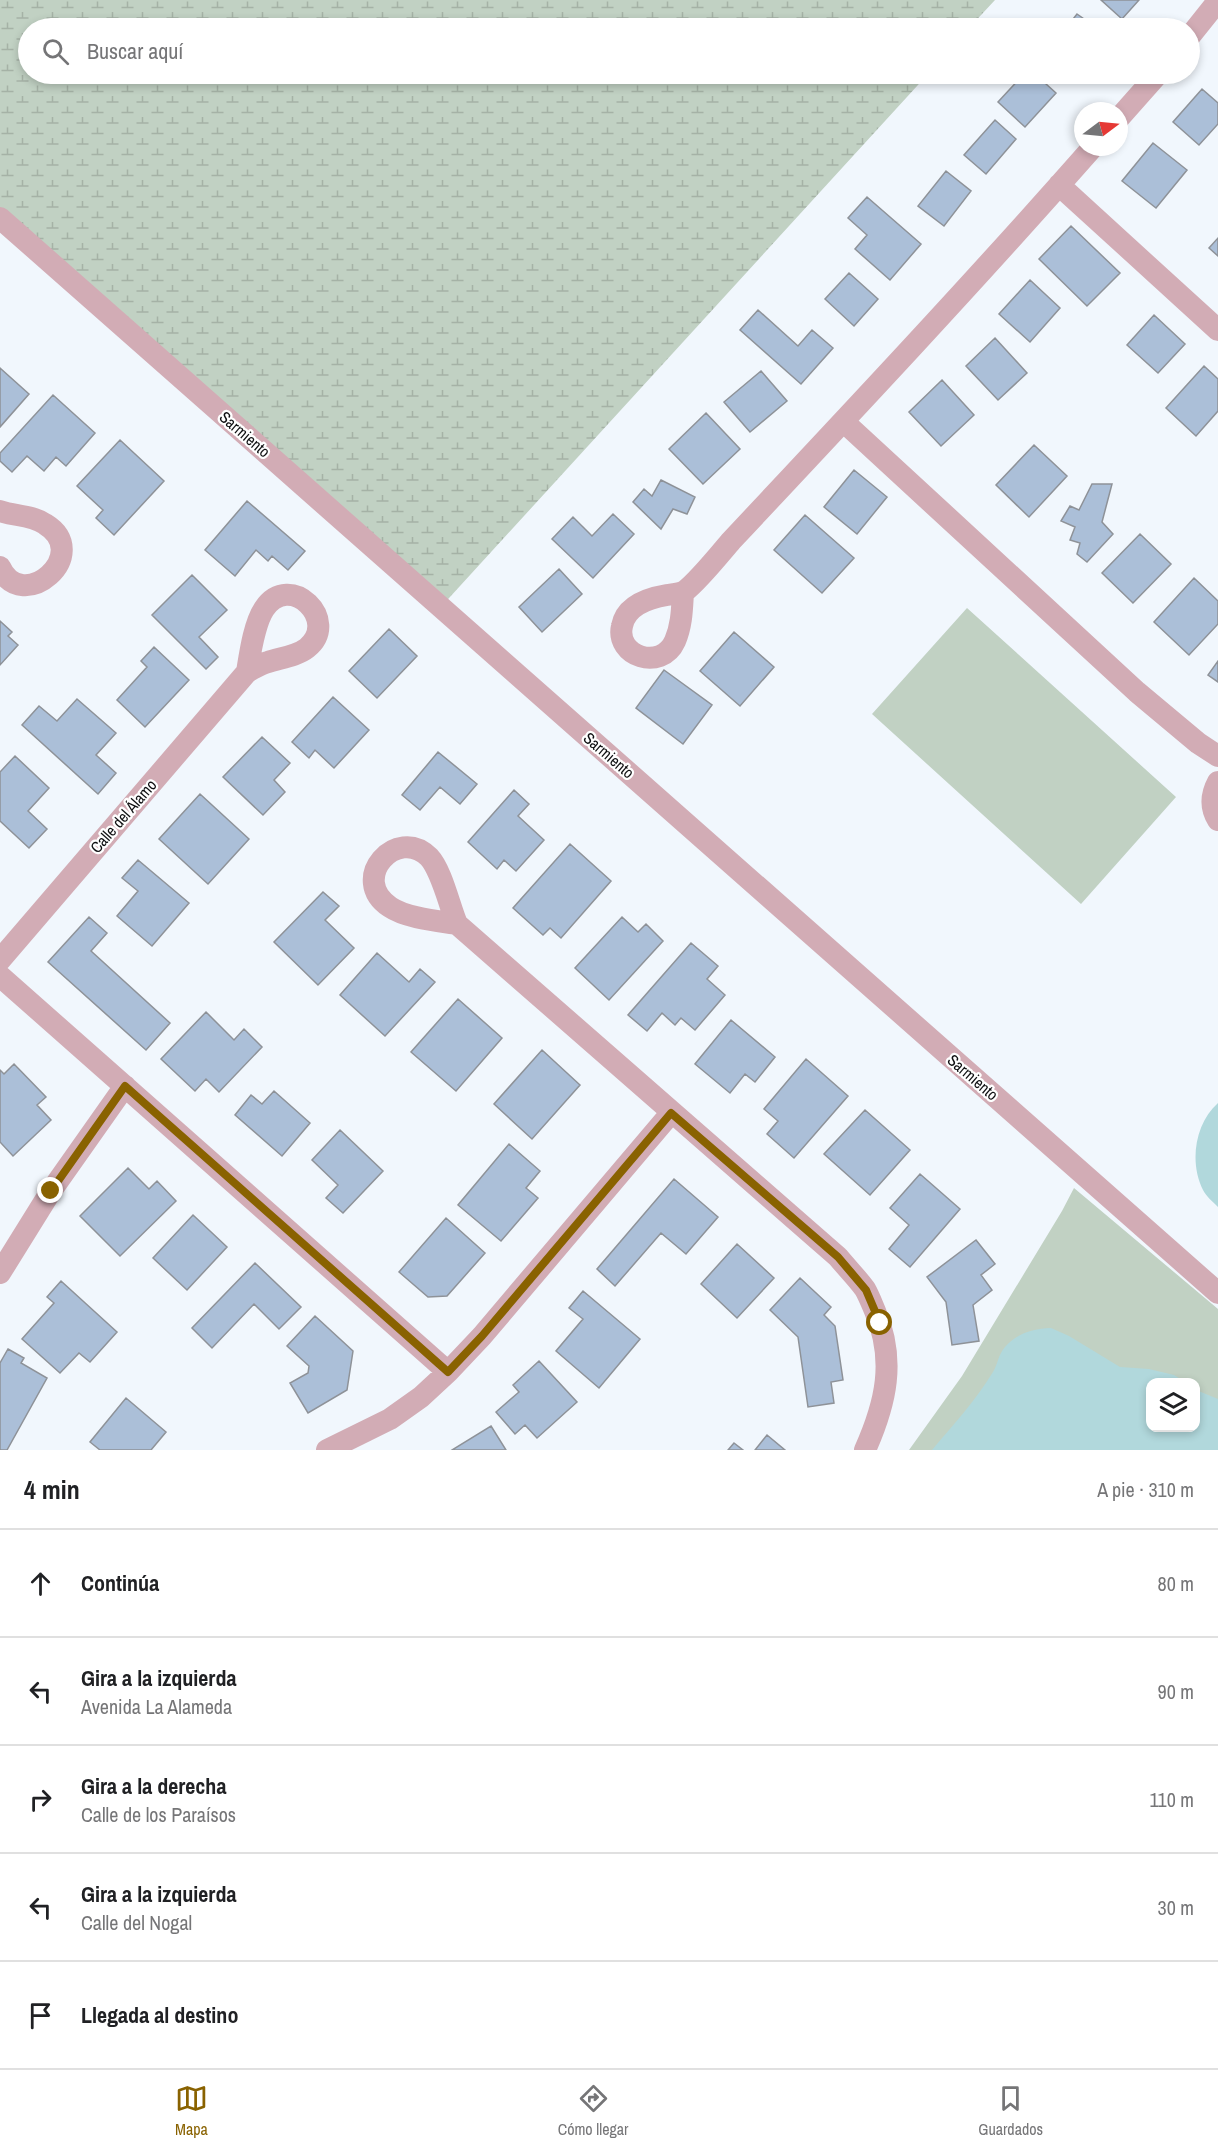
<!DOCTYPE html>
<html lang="es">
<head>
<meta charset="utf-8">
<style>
  body { margin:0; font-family:"Archivo Narrow",sans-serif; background:#f2f2f2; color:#202124 }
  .controls { position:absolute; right:18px; bottom:18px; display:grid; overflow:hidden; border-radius:12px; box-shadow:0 3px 9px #0003 }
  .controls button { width:54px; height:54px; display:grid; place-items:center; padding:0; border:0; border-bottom:2px solid #e0e0e0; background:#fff; color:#202124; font:30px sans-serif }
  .compass { position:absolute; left:1074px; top:102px; width:54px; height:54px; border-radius:50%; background:#fff; box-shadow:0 3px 9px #0003; rotate:74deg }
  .stop { position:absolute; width:18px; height:18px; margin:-14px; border:4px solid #896200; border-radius:50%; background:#fff }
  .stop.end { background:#896200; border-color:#fff; box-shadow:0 2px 6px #0008 }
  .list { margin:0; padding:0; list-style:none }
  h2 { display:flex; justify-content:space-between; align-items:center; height:78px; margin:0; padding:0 24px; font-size:26px }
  h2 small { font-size:20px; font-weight:400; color:#757577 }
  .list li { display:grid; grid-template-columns:39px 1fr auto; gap:18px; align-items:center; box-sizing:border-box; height:108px; padding:0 24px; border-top:2px solid #e0e0e0 }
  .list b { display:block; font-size:22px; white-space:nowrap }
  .list p { margin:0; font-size:20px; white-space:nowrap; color:#757577 }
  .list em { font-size:20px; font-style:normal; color:#757577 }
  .icon { flex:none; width:33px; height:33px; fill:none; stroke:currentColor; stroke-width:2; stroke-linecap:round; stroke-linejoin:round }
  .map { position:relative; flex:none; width:1218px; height:1450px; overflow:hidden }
  .search { position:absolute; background:#fff; box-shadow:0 3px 9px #0003; left:18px; right:18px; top:18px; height:66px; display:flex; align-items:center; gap:15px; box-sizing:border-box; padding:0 21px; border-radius:33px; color:#757577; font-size:22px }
  .sheet { height:618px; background:#fff }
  nav { display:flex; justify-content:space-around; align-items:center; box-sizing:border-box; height:84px; border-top:2px solid #e0e0e0; background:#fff; font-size:16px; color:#757577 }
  nav a { display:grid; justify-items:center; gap:3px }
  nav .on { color:#896200 }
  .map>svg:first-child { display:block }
  .grass { fill:#c1d1c3; fill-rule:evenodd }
  .wetland { fill:url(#wetland-marsh) }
  .water { fill:#b1d8dc }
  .building { fill:#abbfd8; stroke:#8e9298; stroke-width:1.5 }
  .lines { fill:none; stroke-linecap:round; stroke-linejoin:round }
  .minor { stroke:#d2acb5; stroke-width:22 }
  .route { stroke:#896200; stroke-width:8 }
  .labels { text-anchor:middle; stroke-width:4.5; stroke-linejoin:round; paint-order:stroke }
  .street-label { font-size:16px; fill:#0e0f11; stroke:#fff }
</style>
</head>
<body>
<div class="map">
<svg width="1218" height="1450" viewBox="0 0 1218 1450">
  <defs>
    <pattern id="wetland-marsh" width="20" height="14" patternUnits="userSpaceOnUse" patternTransform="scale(1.5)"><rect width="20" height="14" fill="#c1d1c3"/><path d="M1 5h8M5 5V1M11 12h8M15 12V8" fill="none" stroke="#a5b2a6"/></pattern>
  </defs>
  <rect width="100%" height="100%" fill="#f1f7fd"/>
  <path class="grass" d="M967 608 1176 797 1081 904 872 714Z
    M1074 1188 1218 1309V1450H909L962 1376 1062 1211ZM1150 1382H1196V1428H1150Z"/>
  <path class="wetland" d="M0 0H995L969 28H28V74H928L439 609 0 229Z"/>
  <path class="water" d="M1218 1103V1207C1213 1202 1206 1196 1203 1190 1189 1163 1195 1123 1218 1103Z
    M1051 1328 1069 1336 1120 1367 1149 1369 1174 1375 1185 1382H1150V1428H1196V1390L1218 1399V1450H932C953 1425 976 1400 993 1372 998 1364 998 1355 1005 1347 1017 1333 1033 1329 1051 1328Z"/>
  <path class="building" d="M1101 0H1139L1122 19Z
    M1077 14 1097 28H1066Z
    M1024 74H1035L1056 93 1025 127 998 102Z
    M1202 89 1218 103V124L1199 145 1173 122Z
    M995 120 1016 139 986 174 964 155Z
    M1153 143 1187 170 1156 208 1122 181Z
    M946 171 971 191 944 226 918 206Z
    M867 197 921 244 890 280 855 249 867 235 848 218Z
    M1071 226 1120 273 1087 306 1039 259Z
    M1218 238V256L1209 248Z
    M849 273 878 299 854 326 825 299Z
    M1030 280 1060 308 1030 342 999 314Z
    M758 310 798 346 812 330 833 348 801 384 740 330Z
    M1154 315 1185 344 1158 373 1127 345Z
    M995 338 1027 373 998 400 966 366Z
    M1204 366 1218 379V411L1196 436 1166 408Z
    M0 368 29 394 0 427Z
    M761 371 787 401 750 432 724 402Z
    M942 380 974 415 941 446 909 412Z
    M53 395 95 433 66 466 56 457 44 471 27 456 12 472 0 461V453Z
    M706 413 740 449 703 484 669 449Z
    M120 440 164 481 114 535 96 518 103 510 77 486Z
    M1034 445 1067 476 1029 517 996 485Z
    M854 470 887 497 857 534 824 507Z
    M661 480 695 497 687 514 673 509 661 529 633 502 644 489 652 496Z
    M1092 484H1112L1102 522 1113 534 1087 562 1077 554 1080 543 1070 540 1075 527 1061 521 1070 506 1079 510Z
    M247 501 305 551 288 570 272 556 268 561 256 550 235 576 205 550Z
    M613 514 634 534 593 578 552 539 573 517 592 536Z
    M805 515 854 558 822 593 774 550Z
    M1140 534 1171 564 1133 603 1102 573Z
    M559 569 582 594 542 632 519 607Z
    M192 575 227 610 199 637 218 657 206 669 152 615Z
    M1194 578 1218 601V624L1189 655 1154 622Z
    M0 621 12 632 8 636 18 645 0 665Z
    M389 629 417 656 377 698 349 671Z
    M734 632 774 667 740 706 700 671Z
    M154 647 189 680 145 727 117 700 147 667 141 661Z
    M1218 661V682L1208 675Z
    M664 670 712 705 683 744 636 708Z
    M333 697 369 730 334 768 315 750 309 758 292 742Z
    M77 699 116 733 96 755 116 773 98 794 22 725 39 706 57 721Z
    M262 737 290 763 274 780 285 792 263 815 223 777Z
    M438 752 477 784 460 804 440 787 420 810 402 795Z
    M15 756 49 788 28 811 47 829 29 848 0 821V772Z
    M514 790 529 804 518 816 544 840 516 871 504 860 497 869 468 842Z
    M200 794 249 839 208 884 159 839Z
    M570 844 611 881 561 938 550 928 543 935 513 908Z
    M138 860 189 903 152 946 117 916 138 891 122 878Z
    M323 892 339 906 325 920 354 948 318 985 274 942Z
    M89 917 107 933 91 951 170 1023 146 1050 48 962Z
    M622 917 638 932 646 924 663 941 609 1000 575 968Z
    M691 943 718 966 707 979 725 995 695 1030 681 1018 675 1025 662 1013 647 1031 628 1015Z
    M377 953 409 982 420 969 435 982 385 1036 340 995Z
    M458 999 502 1038 456 1091 411 1052Z
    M206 1012 234 1040 244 1029 262 1047 219 1092 206 1079 195 1091 161 1059Z
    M731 1020 775 1057 755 1082 745 1074 730 1093 695 1064Z
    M542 1050 580 1085 532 1139 494 1104Z
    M806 1059 848 1096 794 1158 767 1134 778 1121 764 1109Z
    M14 1064 46 1097 37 1105 51 1120 13 1156 0 1142V1070L4 1074Z
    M274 1091 310 1123 282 1156 235 1115 251 1095 262 1104Z
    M865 1110 910 1150 870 1195 824 1154Z
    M340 1130 383 1171 343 1213 326 1198 338 1185 312 1160Z
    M509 1144 540 1171 526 1188 538 1198 501 1241 458 1205Z
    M128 1168 149 1189 157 1181 176 1201 120 1256 80 1216Z
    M920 1174 960 1209 910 1267 889 1249 909 1225 890 1208Z
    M674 1179 718 1217 686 1254 661 1233 615 1286 597 1269Z
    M193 1215 227 1247 187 1290 153 1258Z
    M446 1218 485 1253 447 1296 428 1297 399 1272Z
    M976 1240 995 1264 981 1275 992 1290 973 1305 979 1341 952 1345 946 1302 927 1277Z
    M737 1244 774 1278 737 1318 701 1284Z
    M255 1263 301 1307 279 1329 254 1304 212 1348 192 1328Z
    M800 1278 831 1307 824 1315 835 1326 843 1380 831 1382 834 1403 808 1407 798 1337 770 1310Z
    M61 1281 117 1332 90 1362 79 1353 60 1373 22 1339 54 1303 47 1297Z
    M583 1291 640 1339 599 1388 556 1351 583 1319 569 1308Z
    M315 1316 353 1351 347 1390 308 1413 290 1383 308 1373 309 1366 287 1346Z
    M8 1349 24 1358 21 1363 47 1378 7 1450H0V1363Z
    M539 1361 577 1402 537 1438 525 1425 515 1434 496 1412 519 1392 513 1385Z
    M126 1398 166 1432 151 1450H100L90 1442Z
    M491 1426 506 1450H452Z
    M767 1435 785 1450H755Z
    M734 1443 743 1450H728Z"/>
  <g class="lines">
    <path class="minor" d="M1190 36 1218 1
      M1119 118 1158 74
      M1059 185 1218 330
      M0 218 1218 1293
      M844 422 1137 692 1198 743 1218 756
      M0 511C14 516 32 515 45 524 94 554 22 616 0 567
      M683 592C682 608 682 625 675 641 661 672 615 656 622 626 626 605 649 598 667 595 673 594 680 594 685 591 699 580 719 555 731 541 853 411 975 281 1093 147
      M1218 782C1211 795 1210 807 1218 820
      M457 924C438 921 406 918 390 907 348 879 397 825 429 857 442 871 449 905 457 924L838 1257C847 1268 857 1278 865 1289 869 1296 872 1304 875 1311 896 1360 886 1403 865 1450
      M0 960 247 672C253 669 260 664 268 662 280 658 297 656 307 648 341 621 290 570 264 609 254 624 250 654 247 672
      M0 976 448 1372
      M0 1273 51 1191 125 1086
      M327 1450 390 1419 421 1397 448 1372 482 1336 671 1113"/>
  </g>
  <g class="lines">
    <path class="route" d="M51 1191 125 1086 448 1372 482 1336 671 1113 838 1257 866 1290 880 1323"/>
  </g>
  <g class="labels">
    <g class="street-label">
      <text transform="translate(245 434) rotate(41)" y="6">Sarmiento</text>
      <text transform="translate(609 755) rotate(41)" y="6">Sarmiento</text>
      <text transform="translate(123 816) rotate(-49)" y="6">Calle del Álamo</text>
      <text transform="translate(973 1077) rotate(41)" y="6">Sarmiento</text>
    </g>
  </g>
</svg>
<div class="controls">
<button><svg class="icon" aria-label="layers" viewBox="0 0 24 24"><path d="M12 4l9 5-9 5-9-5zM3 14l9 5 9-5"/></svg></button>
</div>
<svg class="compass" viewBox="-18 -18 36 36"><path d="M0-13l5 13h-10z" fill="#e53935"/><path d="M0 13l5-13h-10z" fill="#757577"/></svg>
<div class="stop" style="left:880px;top:1323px"></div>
<div class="stop end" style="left:51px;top:1191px"></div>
<div class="search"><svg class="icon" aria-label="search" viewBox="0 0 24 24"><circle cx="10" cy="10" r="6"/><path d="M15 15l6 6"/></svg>Buscar aquí</div>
</div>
<section class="sheet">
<h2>4 min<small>A pie · 310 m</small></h2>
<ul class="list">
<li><svg class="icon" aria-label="ahead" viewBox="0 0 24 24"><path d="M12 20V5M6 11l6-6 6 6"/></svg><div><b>Continúa</b></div><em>80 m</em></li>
<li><svg class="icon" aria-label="left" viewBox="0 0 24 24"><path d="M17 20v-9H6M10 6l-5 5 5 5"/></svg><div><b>Gira a la izquierda</b><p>Avenida La Alameda</p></div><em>90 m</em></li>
<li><svg class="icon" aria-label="right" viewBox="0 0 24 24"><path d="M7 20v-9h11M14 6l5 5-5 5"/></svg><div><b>Gira a la derecha</b><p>Calle de los Paraísos</p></div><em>110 m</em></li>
<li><svg class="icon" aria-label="left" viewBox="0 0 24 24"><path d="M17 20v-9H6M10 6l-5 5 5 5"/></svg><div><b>Gira a la izquierda</b><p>Calle del Nogal</p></div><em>30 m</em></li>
<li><svg class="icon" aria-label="arrive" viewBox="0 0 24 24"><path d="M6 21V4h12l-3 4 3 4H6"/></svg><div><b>Llegada al destino</b></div></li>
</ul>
</section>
<nav>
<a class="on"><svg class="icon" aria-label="map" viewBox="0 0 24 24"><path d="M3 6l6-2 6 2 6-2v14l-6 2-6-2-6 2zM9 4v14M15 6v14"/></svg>Mapa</a>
<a><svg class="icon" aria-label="directions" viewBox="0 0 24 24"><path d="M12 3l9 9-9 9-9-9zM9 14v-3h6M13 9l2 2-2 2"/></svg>Cómo llegar</a>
<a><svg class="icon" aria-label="saved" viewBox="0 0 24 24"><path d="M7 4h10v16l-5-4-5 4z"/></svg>Guardados</a>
</nav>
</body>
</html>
